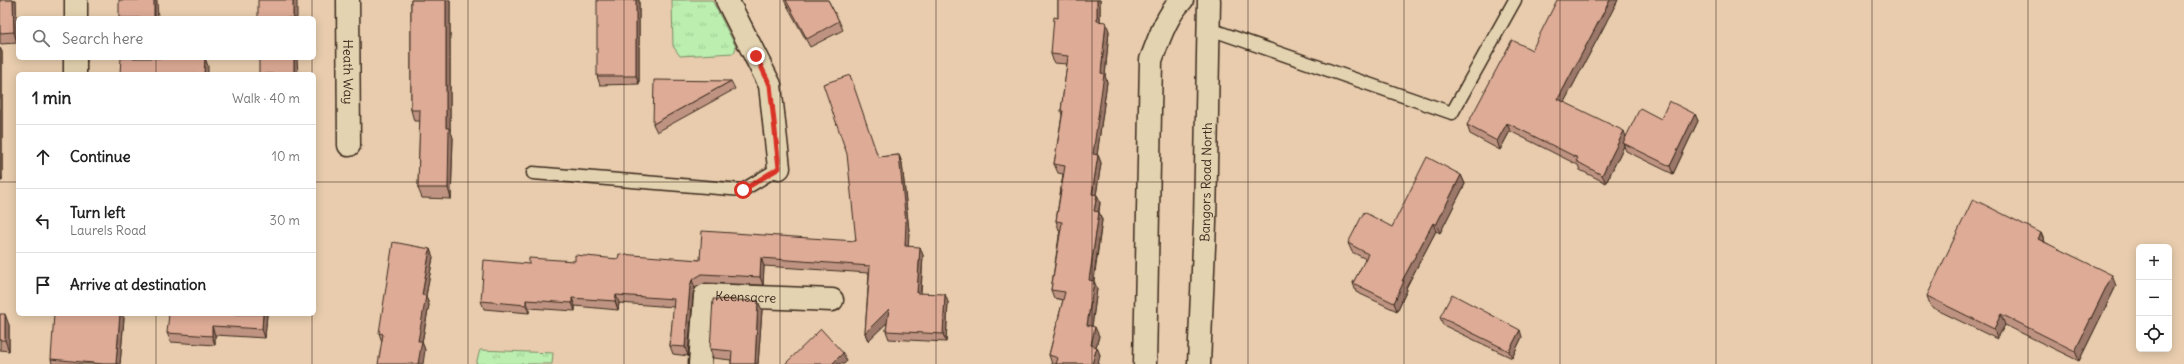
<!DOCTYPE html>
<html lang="en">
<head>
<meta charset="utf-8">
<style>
  body { margin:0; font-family:Delius,sans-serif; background:#f2f2f2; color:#222 }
  .controls { position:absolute; right:12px; bottom:12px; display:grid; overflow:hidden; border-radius:6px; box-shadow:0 2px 10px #0003 }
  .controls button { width:36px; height:36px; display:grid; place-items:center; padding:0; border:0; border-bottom:1px solid #e0e0e0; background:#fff; color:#222; font:20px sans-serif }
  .stop { position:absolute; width:12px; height:12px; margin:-9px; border:3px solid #d93025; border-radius:50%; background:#fff }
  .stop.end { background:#d93025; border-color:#fff; box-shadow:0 1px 4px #0008 }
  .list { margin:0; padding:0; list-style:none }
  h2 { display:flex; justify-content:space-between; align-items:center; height:52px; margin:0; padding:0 16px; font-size:17px }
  h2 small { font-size:13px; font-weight:400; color:#767676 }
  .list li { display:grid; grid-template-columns:26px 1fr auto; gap:12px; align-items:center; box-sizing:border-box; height:64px; padding:0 16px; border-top:1px solid #e0e0e0 }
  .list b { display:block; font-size:15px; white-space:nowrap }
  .list p { margin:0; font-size:13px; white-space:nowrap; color:#767676 }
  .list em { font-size:13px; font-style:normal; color:#767676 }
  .icon { flex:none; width:22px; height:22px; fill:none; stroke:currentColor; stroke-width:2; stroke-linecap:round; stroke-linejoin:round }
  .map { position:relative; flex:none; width:2184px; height:364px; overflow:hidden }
  .search { position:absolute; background:#fff; box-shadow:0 2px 10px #0003; left:16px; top:16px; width:300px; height:44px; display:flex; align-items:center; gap:10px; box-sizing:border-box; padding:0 14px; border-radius:6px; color:#767676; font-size:15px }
  .panel { position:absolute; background:#fff; box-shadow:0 2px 10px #0003; left:16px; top:72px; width:300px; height:244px; border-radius:6px }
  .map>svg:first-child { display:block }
  .grass { fill:url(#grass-tufts); stroke:#7b8c66 }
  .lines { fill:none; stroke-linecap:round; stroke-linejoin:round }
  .service-casing { stroke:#3b2a1e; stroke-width:15 }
  .minor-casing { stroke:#3b2a1e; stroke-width:25 }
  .tertiary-casing { stroke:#3b2a1e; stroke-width:25 }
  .service { stroke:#e4d3b0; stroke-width:12 }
  .minor { stroke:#e4d3b0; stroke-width:22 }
  .tertiary { stroke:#e4d3b0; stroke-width:22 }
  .wall { fill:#be9381; stroke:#3b2a1e }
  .shaded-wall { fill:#9b7869; stroke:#3b2a1e }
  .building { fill:#ddab96; stroke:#3b2a1e }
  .route { stroke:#d93025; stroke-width:5 }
  .grid { fill:none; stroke:#3b2a1e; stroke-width:1; stroke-opacity:0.55 }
  .labels { text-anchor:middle; stroke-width:4; stroke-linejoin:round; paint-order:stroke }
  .street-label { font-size:13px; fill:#3b2a1e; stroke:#e4d3b0 }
</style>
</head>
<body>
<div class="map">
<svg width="2184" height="364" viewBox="0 0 2184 364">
  <defs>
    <pattern id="grass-tufts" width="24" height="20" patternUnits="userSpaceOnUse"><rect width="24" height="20" fill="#bbeeaf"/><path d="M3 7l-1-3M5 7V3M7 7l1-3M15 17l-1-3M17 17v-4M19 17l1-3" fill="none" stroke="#a2cc96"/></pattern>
  </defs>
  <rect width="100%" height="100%" fill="#e8ccad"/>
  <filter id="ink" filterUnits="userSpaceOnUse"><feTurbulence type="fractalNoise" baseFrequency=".025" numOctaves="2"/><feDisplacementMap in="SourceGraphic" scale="8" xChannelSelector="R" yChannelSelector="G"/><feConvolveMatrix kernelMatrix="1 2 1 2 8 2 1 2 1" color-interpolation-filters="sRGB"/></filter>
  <g filter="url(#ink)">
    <path class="grass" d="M672 0H712L736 47 734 53 680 56 673 46Z
      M480 350 553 353 552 364H476Z"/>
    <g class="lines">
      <defs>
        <path id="service" d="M1207 28 1452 113 1515 0
          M533 173 743 190 779 168"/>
        <g id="minor">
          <path id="s1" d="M348 0 349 145"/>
          <path d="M727 0 770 85 779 168"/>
          <path d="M76 18V0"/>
          <path d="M75 58V74"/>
          <path id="s2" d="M700 364 705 295 832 300"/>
          <path d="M1145 364 1151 60C1159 39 1166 16 1182 0"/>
        </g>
        <g id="tertiary">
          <path id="s3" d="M1199 364 1205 223 1209 0"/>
        </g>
      </defs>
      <use href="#service" class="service-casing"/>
      <use href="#minor" class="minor-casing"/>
      <use href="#tertiary" class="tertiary-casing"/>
      <use href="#service" class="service"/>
      <use href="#minor" class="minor"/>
      <use href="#tertiary" class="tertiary"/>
    </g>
    <path class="wall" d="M0 0H16L17 43 0 44Z
      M411 0H450V129L453 138 451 199 422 198 418 188 420 121H414L411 110Z
      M639 0V84L600 85 597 76Z
      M784 0H828L839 21 843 30 810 47Z
      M1058 0H1100V22L1109 31 1105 76 1107 82 1097 155H1098L1101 163 1096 195H1097L1100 203 1099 212 1102 220 1094 281 1097 289 1092 326 1099 336 1096 347 1100 355 1098 364H1052L1049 355 1063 300 1054 298 1051 290 1060 230H1059L1056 221 1063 174 1058 173 1054 164 1062 115 1061 111 1067 64 1054 63 1051 54 1058 18Z
      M1618 0 1564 102 1626 137 1661 119 1695 114 1698 121 1673 174 1626 151 1624 146 1606 183 1580 170 1578 165 1510 131 1500 150 1470 134 1467 125 1532 50Z
      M0 48 2 52V181H0Z
      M731 81 735 89 657 132 653 124Z
      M899 155 902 163 909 231 908 246 923 255 921 293 948 302 946 342 889 339 886 331 887 322 868 341 865 333 869 273 764 266 763 285 705 283 695 288 693 294 688 356 673 354 670 346 674 307 619 303 618 310 575 306V311L529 308V313L484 309 481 301 529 264 618 259 700 260 856 241 878 157Z
      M1461 175 1465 184 1440 233 1436 231 1406 288 1407 290 1397 311 1356 292 1353 283 1366 259 1352 252 1348 243 1392 227Z
      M2041 233 2045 242 2116 286 2079 361 2005 325 1997 339 1931 307 1927 296Z
      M433 257 426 296 429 305 422 342 425 350 382 342 379 333Z
      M762 310 758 364H731V360L713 358 710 349Z
      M0 314 9 325V351L0 350Z
      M267 314 265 338 215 335V345L171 342 167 333Z
      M1440 317 1522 337 1512 358 1443 325Z
      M124 318 120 364H52L51 359Z"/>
    <path class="shaded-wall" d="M13 0H16L17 43 14 32Z
      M154 0H157L158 18H154Z
      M293 0H297V18H293Z
      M446 0H450V129L453 138 451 199 448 188 446 128Z
      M636 0H639V84L636 76Z
      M1097 0H1100V30L1097 21Z
      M1610 0H1618L1561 108 1558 99Z
      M1106 22 1109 31 1105 76 1107 82 1096 163 1093 154 1101 73Z
      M0 48 2 52V181L0 174Z
      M205 58 208 66V74H204Z
      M294 58H297L298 74H294Z
      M1695 114 1698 121 1673 174 1670 166Z
      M1507 123 1510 131 1500 150 1497 141Z
      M1624 131 1627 140 1623 143 1624 146 1606 183 1602 175Z
      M899 155 902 163 909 231 908 254 905 246Z
      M1098 155 1101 163 1095 202 1092 194Z
      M1461 175 1465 184 1440 233 1436 225Z
      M1097 195 1100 203 1097 220 1094 211Z
      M1099 212 1102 220 1092 289 1089 280Z
      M1433 223 1436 231 1406 288 1407 290 1397 311 1394 303 1402 281Z
      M2041 233 2045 243 2038 239Z
      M920 247 923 255 920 301 917 293Z
      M430 249 433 257 426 296 429 305 422 342 425 350 423 364H418V341L422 295Z
      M761 258 764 266 763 285 760 277Z
      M2112 275 2116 286 2079 361 2075 351Z
      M692 280 695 288 693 294 688 356 685 347 690 286Z
      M1094 281 1097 289 1091 334 1087 325Z
      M945 294 948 302 946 342 943 334Z
      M616 295 619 303 618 310 615 301Z
      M572 298 575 306V311L572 303Z
      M526 300 529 308V313L526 305Z
      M758 301 762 310 758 364H755Z
      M889 309 892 318 868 341 865 333Z
      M5 314 9 325V351L5 340Z
      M120 314H122L124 318 120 364H116Z
      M263 314H267L265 338 262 329Z
      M2001 314 2005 325 1997 339 1994 329Z
      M212 326 215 335V345L212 336Z
      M1095 327 1099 336 1094 354 1091 345Z
      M1520 330 1522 337 1512 358 1509 351Z
      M1097 347 1100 355 1098 364H1092Z
      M843 353 847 361 844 364H832Z"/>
    <path class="building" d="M0 0H13L14 32 0 33Z
      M119 0H154V18H119Z
      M258 0H293V18H258Z
      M411 0H446V128H449L448 188H418L420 110H411Z
      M597 0H636V76H597Z
      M786 0H828L839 21 807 39Z
      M1058 0H1097V21L1106 22 1101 73 1104 74 1093 154 1098 155 1092 194 1097 195 1094 211 1099 212 1089 280 1094 281 1087 325 1095 327 1091 345 1097 347 1092 364H1056L1058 358 1049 355 1065 292 1051 290 1062 222 1056 221 1065 166 1054 164 1063 111H1061L1068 56 1051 54 1054 17 1058 18Z
      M1557 0H1610L1558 99 1624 131 1602 175 1576 161 1578 158 1507 123 1497 141 1467 125 1512 40 1532 50Z
      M121 58H205L204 74H120Z
      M259 58H294V74H259Z
      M850 75 878 157 899 155 906 223 905 246 920 247 917 293 945 294 943 334 886 331 889 309 865 333 870 266 761 258 760 277 702 274 692 280 690 286 685 347 670 346 674 299 616 295 615 301 572 298V303L526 300V305L481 301 484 260 529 264V258L575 261V255L618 259 619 254 700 260 702 231 856 241 847 154 823 84Z
      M654 80 731 81 653 124Z
      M1669 101 1695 114 1670 166 1623 143 1640 108 1661 119Z
      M1427 157 1461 175 1436 225 1433 223 1402 281H1404L1394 303 1353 283 1368 254 1348 243 1364 212 1392 227Z
      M1973 199 2041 233 2038 239 2112 275 2075 351 2001 314 1994 329 1927 296Z
      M393 242 430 249 422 295 426 296 418 341H422L418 364H378L383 334 379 333Z
      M1452 294 1520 330 1509 351 1440 317Z
      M713 299 758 301 755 364H731L732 351 710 349Z
      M0 314H5V340H0Z
      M54 314H120L116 364H103L51 359Z
      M169 314H263L262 329 212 326V336L167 333Z
      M821 329 843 353 832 364H785Z"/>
  </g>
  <g class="lines" filter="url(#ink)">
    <path class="route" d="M743 190 779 168 770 85 756 56"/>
  </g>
  <path class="grid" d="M156 0V18M312 0V18M468 0V364M624 0V364M780 0V364M936 0V364M1092 0V364M1248 0V364M1404 0V364M1560 0V364M1716 0V364M1872 0V364M2028 0V364M156 58V74M312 58V74M0 182H18M314 182H2184M156 314V364M312 314V364"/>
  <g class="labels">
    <g class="street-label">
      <text dy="5" stroke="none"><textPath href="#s1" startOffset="72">Heath Way</textPath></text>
      <text dy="5" stroke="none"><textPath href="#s3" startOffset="182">Bangors Road North</textPath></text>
      <text dy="5" stroke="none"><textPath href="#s2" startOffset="110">Keensacre</textPath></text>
    </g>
  </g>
</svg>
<div class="controls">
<button>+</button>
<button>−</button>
<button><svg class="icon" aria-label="locate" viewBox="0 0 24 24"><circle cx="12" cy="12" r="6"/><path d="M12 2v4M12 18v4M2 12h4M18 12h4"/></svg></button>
</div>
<div class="stop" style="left:743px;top:190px"></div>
<div class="stop end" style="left:756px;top:56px"></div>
<div class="search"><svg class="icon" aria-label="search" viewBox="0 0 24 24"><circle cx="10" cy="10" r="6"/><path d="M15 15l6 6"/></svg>Search here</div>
<section class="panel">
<h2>1 min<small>Walk · 40 m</small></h2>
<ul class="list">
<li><svg class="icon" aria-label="ahead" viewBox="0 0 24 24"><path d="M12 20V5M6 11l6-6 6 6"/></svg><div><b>Continue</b></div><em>10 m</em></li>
<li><svg class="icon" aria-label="left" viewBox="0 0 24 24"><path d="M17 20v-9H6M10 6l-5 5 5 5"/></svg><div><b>Turn left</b><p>Laurels Road</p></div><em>30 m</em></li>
<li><svg class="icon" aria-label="arrive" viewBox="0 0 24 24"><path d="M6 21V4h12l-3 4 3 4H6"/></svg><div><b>Arrive at destination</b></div></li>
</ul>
</section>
</div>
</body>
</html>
